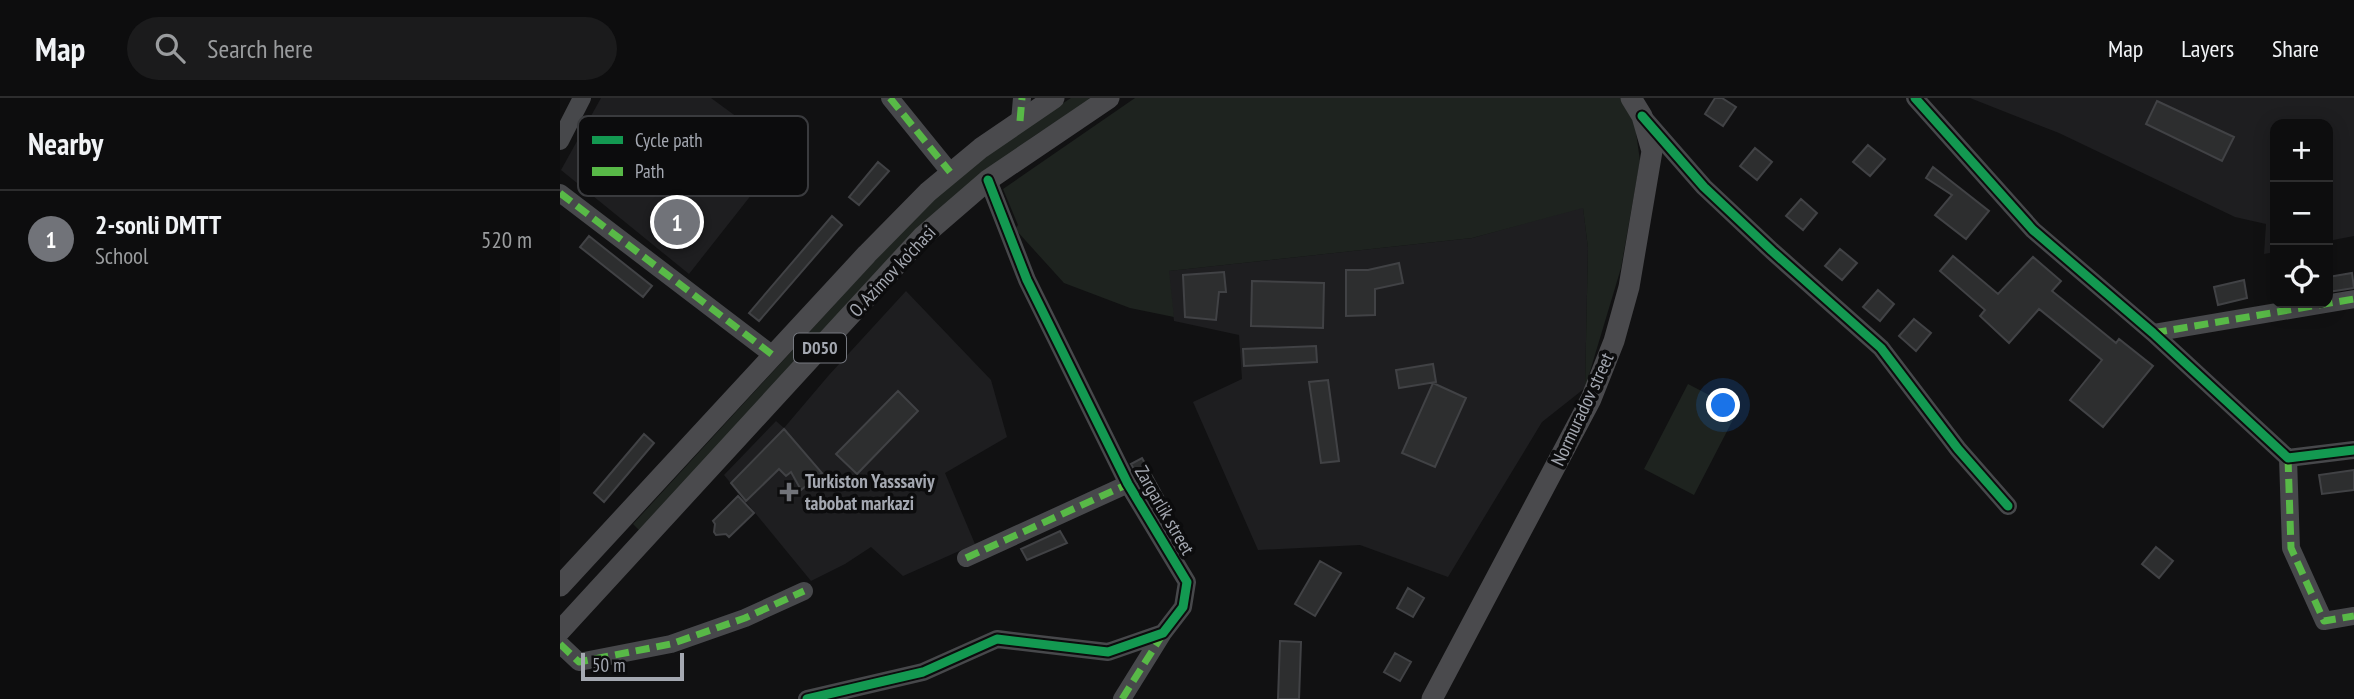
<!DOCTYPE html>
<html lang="en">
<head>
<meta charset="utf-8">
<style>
  body { margin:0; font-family:"PT Sans Narrow",sans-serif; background:#1b1b1c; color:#f1f3f6 }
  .controls { position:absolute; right:21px; top:21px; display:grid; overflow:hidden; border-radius:14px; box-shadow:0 4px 18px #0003 }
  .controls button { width:63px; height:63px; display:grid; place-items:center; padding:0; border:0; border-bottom:2px solid #2d2d2e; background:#0d0d0e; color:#f1f3f6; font:35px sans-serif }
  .scale { position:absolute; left:21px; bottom:18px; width:103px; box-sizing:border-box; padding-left:7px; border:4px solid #a4a8b1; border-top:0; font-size:19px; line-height:24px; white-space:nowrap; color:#a4a8b1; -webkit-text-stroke:5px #0c0c0d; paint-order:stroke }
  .you { position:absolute; left:1164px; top:308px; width:24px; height:24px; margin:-18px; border:5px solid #fff; border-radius:50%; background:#1a73e8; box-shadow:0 0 0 10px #1a73e833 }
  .badge { display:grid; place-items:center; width:46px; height:46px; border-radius:50%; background:#717379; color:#fff; font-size:23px; font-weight:700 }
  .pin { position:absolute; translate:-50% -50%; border:4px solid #fff; box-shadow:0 2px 7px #0006 }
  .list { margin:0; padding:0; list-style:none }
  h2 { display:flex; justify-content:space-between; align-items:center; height:91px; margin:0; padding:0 28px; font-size:30px }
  h2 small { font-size:23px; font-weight:400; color:#9a9c9e }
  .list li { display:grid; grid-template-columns:46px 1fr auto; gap:21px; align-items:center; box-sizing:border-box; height:98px; padding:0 28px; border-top:2px solid #2d2d2e }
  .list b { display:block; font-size:26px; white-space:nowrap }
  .list p { margin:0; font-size:23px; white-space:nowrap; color:#9a9c9e }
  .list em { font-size:23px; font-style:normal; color:#9a9c9e }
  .icon { flex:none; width:38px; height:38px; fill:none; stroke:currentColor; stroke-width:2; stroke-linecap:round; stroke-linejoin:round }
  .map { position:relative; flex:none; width:1794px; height:601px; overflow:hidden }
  header { display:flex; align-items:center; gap:42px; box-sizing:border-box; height:98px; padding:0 35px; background:#0d0d0e; border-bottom:2px solid #2d2d2e }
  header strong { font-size:33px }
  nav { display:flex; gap:38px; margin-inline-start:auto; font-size:24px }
  .search { width:490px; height:63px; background:#1b1b1c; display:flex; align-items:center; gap:18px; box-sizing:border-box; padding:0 24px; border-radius:38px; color:#9a9c9e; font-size:26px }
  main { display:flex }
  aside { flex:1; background:#0d0d0e }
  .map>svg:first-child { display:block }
  .built { fill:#1e1e20 }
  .green { fill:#1e231f }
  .building { fill:#2d2e2f; stroke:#414245; stroke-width:2 }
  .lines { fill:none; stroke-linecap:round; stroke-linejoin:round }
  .minor { stroke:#47484b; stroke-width:18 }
  .major { stroke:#4a4a4d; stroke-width:21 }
  .quiet { stroke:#58b947; stroke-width:7; stroke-dasharray:14 7; stroke-linecap:butt }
  .cycleway-casing { stroke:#0c0c0d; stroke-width:13 }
  .cycleway { stroke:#139951; stroke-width:9 }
  .poi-dot { fill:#717379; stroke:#0c0c0d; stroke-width:2.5 }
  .labels { text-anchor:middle; stroke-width:7; stroke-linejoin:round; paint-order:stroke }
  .shield { fill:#0c0c0d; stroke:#767980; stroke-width:2 }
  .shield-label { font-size:18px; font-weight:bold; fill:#a4a8b1 }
  .street-label { font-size:19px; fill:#a4a8b1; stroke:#0c0c0d }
  .poi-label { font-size:19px; font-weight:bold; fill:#a4a8b1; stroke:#0c0c0d; text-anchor:start }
  .key { fill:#0c0c0d; stroke:#3a3b3e; stroke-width:2 }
  .key-label { font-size:19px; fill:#a4a8b1 }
</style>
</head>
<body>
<header>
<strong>Map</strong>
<div class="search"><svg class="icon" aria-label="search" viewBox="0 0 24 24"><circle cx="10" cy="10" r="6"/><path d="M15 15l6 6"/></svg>Search here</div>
<nav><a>Map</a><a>Layers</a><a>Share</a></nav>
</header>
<main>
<aside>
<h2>Nearby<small></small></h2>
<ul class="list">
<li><span class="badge">1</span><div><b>2-sonli DMTT</b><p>School</p></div><em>520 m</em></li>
</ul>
</aside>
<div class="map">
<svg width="1794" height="601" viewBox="0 0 1794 601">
  <rect width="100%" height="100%" fill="#111112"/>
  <path class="built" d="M41 0H151L225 54 129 176 1 72Z
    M1410 0H1794V138L1768 143V26H1715V154L1704 156 1706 126 1675 119 1499 35Z
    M1023 109 1028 150 1025 290 982 324 888 479 800 447 698 452 633 304 682 281 679 237 614 223 608 173 912 140Z
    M346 193 431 282 447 339 385 375 415 446 343 478 311 449 285 466 251 483 164 377 216 323 224 330 269 277Z"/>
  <path class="green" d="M511 0H532L471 40 387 107 82 435 73 426 353 121C401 75 455 36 511 0Z
    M575 0H1064L1075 27 1080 63 1061 170 1025 290 1028 150 1023 110 912 140 609 173 614 219 570 210 504 185 455 131 458 127 443 91Z
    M1128 286 1178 312 1134 397 1084 371Z"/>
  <path class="building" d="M1155 0H1162L1176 9 1163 28 1145 16Z
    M1597 3 1674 39 1662 63 1586 26Z
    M1308 47 1325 61 1310 78 1293 64Z
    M1195 50 1212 64 1197 82 1180 68Z
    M318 64 329 73 299 107 289 99Z
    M1373 69 1429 113 1406 141 1375 117 1392 97 1366 80Z
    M1241 101 1257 115 1243 132 1226 118Z
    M272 118 282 127 199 223 189 215Z
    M29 138 92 188 83 199 20 149Z
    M1280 151 1297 165 1282 182 1265 168Z
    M1393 158 1438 196 1473 159 1501 183 1492 193 1556 245 1559 241 1593 268 1543 329 1510 302 1542 262 1479 211 1449 245 1420 218 1425 212 1380 173Z
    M839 165 843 185 815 191V217L786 218V172H808Z
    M664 174 666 194H659L656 222 625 219 623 177Z
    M1792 175 1794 190 1768 194V179Z
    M1684 182 1687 200 1658 207 1654 189Z
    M692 183 764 185 763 230 691 228Z
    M1318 192 1334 206 1320 223 1303 209Z
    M1354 221 1371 235 1356 253 1339 238Z
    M756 248 757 264 684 268 683 251Z
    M873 266 876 284 839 290 836 272Z
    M768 282 779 363 761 365 749 284Z
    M873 285 906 300 875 369 842 355Z
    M338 293 358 313 297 376 276 356Z
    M224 331 262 375 241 392 231 374 226 378 219 371 186 403 171 385Z
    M84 336 94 345 44 404 34 395Z
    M582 360 603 398 592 404 571 366Z
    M1794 372V392L1762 396 1759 377Z
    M178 398 194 415 169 439 166 436 156 437 154 434 155 426 153 423Z
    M500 433 507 445 467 462 461 451Z
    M1596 449 1613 463 1599 480 1582 466Z
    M760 463 781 475 755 518 735 506Z
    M848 490 864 500 853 519 837 510Z
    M720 543 741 544 739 601H718Z
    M835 555 851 564 840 583 824 574Z"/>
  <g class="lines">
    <path class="minor" d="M330 0 390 74
      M1355 0 1473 132 1593 235 1728 360 1794 352
      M1082 18 1144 89 1212 153 1321 250 1398 351 1448 408
      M460 23 462 0
      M0 43 22 0
      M0 95 214 258
      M1593 235 1794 201
      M1728 360 1731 450 1764 523 1794 518
      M406 460 568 386
      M0 546 19 564 111 546 185 520 244 493
      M247 601 363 574 437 541 548 554 603 535 623 509 627 484 568 386 467 182 428 82
      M562 601 603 535"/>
    <path class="major" d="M0 488 307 156 368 94 421 50 494 0
      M0 533 362 139 428 82 549 0
      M872 601 1031 301 1054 243 1069 189 1092 53 1082 18 1071 0"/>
    <path class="quiet" d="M330 0 390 74
      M460 23 462 0
      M0 95 214 258
      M1593 235 1794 201
      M1728 360 1731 450 1764 523 1794 518
      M406 460 568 386
      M0 546 19 564 111 546 185 520 244 493
      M562 601 603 536"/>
    <defs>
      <path id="cycleway" d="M1355 0 1473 132 1593 235 1728 360 1794 352
        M1082 18 1144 89 1212 153 1321 250 1398 351 1448 408
        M247 601 363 574 437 541 548 554 603 535 623 509 627 484 568 386 467 182 428 82"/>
    </defs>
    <use href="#cycleway" class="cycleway-casing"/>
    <use href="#cycleway" class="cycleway"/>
  </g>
  <path class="poi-dot" d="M225.5 383.5h7v7h7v7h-7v7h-7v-7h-7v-7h7z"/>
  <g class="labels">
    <rect class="shield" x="234" y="235.5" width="52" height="29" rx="5"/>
    <g class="shield-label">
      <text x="260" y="256">D050</text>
    </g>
    <g class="street-label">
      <text transform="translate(332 173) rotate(-47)" y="7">O. Azimov ko'chasi</text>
      <text transform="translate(1022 311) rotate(-65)" y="7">Normuradov street</text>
      <text transform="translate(605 412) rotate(60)" y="7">Zargarlik street</text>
    </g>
    <g class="poi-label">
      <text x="245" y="390">Turkiston Yasssaviy<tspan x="245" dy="22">tabobat markazi</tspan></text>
    </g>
  </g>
  <rect x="18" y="18" width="230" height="80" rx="10" class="key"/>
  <rect x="32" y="38" width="31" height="8" fill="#139951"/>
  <rect x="32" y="69" width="31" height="9" fill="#58b947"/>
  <g class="key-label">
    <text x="75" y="49">Cycle path</text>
    <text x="75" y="80">Path</text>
  </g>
</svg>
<div class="controls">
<button>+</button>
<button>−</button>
<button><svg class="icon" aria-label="locate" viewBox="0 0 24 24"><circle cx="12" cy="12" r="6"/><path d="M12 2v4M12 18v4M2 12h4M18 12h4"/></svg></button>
</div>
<div class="scale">50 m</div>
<div class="you"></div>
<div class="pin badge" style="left:117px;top:124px">1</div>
</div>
</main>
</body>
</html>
